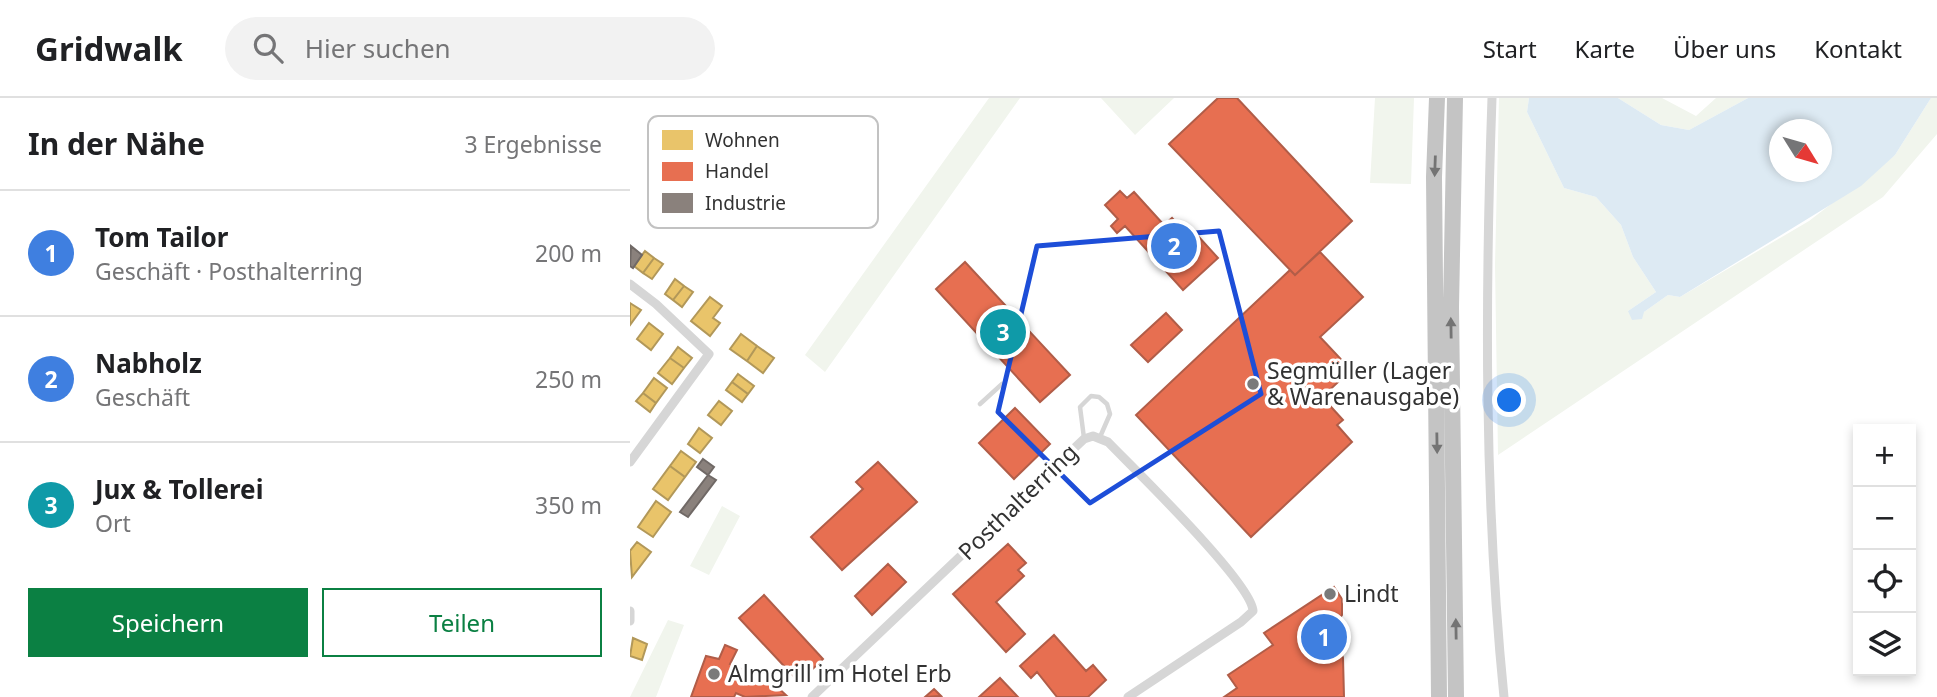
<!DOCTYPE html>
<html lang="de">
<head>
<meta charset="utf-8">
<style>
  body { margin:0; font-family:"Noto Sans",sans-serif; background:#f2f2f2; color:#202124 }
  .controls { position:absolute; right:21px; bottom:21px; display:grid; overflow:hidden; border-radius:0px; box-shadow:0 4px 10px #0003 }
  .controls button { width:63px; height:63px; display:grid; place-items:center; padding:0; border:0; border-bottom:2px solid #e0e0e0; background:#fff; color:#202124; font:35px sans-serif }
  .compass { position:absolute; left:1139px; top:21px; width:63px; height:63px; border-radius:50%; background:#fff; box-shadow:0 4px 10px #0003; rotate:127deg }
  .you { position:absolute; left:880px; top:303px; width:24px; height:24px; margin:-18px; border:5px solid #fff; border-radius:50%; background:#1a73e8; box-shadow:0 0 0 10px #1a73e833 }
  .badge { display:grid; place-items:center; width:46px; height:46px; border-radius:50%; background:#0b8043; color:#fff; font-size:23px; font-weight:700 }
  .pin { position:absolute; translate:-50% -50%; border:4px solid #fff; box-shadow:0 2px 7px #0006 }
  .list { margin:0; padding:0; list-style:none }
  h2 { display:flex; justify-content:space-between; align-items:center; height:91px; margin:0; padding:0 28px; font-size:30px }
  h2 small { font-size:23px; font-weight:400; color:#757577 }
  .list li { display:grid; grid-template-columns:46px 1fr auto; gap:21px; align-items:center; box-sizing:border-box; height:126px; padding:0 28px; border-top:2px solid #e0e0e0 }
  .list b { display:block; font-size:26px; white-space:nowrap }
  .list p { margin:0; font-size:23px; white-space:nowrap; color:#757577 }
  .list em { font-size:23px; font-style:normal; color:#757577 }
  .actions { display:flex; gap:14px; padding:21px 28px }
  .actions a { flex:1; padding:16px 0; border:2px solid #0b8043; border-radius:0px; text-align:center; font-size:24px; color:#0b8043 }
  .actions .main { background:#0b8043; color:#fff }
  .icon { flex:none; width:38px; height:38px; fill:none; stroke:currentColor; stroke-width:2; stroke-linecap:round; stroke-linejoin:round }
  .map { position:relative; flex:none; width:1307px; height:599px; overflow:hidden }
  header { display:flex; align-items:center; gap:42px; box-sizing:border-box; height:98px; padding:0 35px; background:#fff; border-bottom:2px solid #e0e0e0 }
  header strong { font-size:33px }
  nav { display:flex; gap:38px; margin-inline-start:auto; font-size:24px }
  .search { width:490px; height:63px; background:#f2f2f2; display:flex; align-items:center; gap:18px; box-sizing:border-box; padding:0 24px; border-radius:38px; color:#757577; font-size:26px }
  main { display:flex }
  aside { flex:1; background:#fff }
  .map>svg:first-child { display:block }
  .green { fill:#f1f5ed }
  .water { fill:#ddeaf3; fill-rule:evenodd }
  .homes { fill:#e9c46a; stroke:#b29859; stroke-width:2 }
  .shops { fill:#e76f51; stroke:#b15d48; stroke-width:2 }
  .industry { fill:#8a817c; stroke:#706966; stroke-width:2 }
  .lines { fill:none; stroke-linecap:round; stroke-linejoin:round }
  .service { stroke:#d6d6d6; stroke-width:4.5 }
  .minor { stroke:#d6d6d6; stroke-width:9 }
  .motorway { stroke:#c4c4c4; stroke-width:16 }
  .oneway { fill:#747474 }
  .marked { fill:none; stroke:#1d4ed8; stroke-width:5; stroke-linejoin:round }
  .poi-dot { fill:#7a7a7a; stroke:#fff; stroke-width:2.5 }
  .labels { text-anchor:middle; stroke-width:7; stroke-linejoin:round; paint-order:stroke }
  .poi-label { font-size:23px; fill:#323232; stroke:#fff; text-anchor:start }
  .street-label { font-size:23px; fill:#323232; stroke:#fff }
  .key { fill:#fff; stroke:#c2c2c2; stroke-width:2 }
  .key-label { font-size:19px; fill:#323232 }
</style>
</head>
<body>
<header>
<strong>Gridwalk</strong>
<div class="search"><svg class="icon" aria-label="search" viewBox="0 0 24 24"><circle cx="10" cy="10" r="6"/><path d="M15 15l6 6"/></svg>Hier suchen</div>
<nav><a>Start</a><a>Karte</a><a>Über uns</a><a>Kontakt</a></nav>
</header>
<main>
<aside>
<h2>In der Nähe<small>3 Ergebnisse</small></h2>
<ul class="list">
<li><span class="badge" style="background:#3f7fe0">1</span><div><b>Tom Tailor</b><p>Geschäft · Posthalterring</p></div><em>200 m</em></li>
<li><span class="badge" style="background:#3f7fe0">2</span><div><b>Nabholz</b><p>Geschäft</p></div><em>250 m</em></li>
<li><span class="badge" style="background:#0f9aa8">3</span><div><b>Jux &amp; Tollerei</b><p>Ort</p></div><em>350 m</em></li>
</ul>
<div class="actions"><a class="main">Speichern</a><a>Teilen</a></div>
</aside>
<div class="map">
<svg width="1307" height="599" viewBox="0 0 1307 599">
  <rect width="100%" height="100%" fill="#fff"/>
  <path class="green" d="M359 0H390L195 274 175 257Z
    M471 0H544L505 37Z
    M745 0H784L781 86 740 85Z
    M869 0H899L897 14 934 90 966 99 991 127 1003 159 1026 194 998 213 1014 214 1038 197 1050 199 1179 123 1265 57 1301 0H1307V36L1253 99 868 357 865 167Z
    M988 0H1032L1066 18 1086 0H1118L1059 32 1031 27Z
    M92 408 110 418 79 477 60 468Z
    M38 522 54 527 26 599H0Z"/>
  <path class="water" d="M899 0H988L1031 27 1059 32 1118 0H1301L1265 57 1231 88 1050 199 1038 197 1014 214 1012 221 1002 222 998 213 1026 194 1003 159 991 127 966 99 934 90 897 14ZM1150 32H1192V74H1150Z"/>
  <path class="homes" d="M15 153 24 160 13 175 4 168Z
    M24 160 33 166 22 181 13 175Z
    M45 181 54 188 43 202 35 196Z
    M54 188 63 194 52 209 43 202Z
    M80 199 92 208 83 220 90 225 80 238 61 223Z
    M0 205 11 212 0 227Z
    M19 225 33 236 21 252 7 241Z
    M111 236 127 248 117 263 100 251Z
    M127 248 144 260 133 275 117 263Z
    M48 249 62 260 54 270 40 260Z
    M40 260 54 270 42 286 28 275Z
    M108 276 124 288 118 296 102 284Z
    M24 280 37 290 26 305 13 295Z
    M102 284 118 296 112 304 96 292Z
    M13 295 26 305 20 314 6 303Z
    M89 303 102 313 91 327 78 317Z
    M69 330 82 340 70 355 58 346Z
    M51 353 66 364 55 379 40 368Z
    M40 368 55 379 38 402 23 391Z
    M26 403 41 414 23 439 8 429Z
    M7 444 21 454 2 479 0 453Z
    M3 540 17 546 12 562 0 558Z"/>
  <path class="shops" d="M588 0H607L722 123 665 177 539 46Z
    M490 93 497 100 504 94 534 127 542 120 553 132 558 127 588 160 553 192 495 128 487 135 481 128 488 121 475 107Z
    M690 154 733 199 690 239 721 272 692 299 713 322 707 327 722 344 621 439 506 317 660 172 665 177Z
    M335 164 440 277 410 304 306 191Z
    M536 215 552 232 518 264 501 247Z
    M385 310 420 346 384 381 349 345Z
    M248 364 287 404 212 472 181 439 233 391 226 384Z
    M378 446 396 465 388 472 394 478 366 504 395 536 376 554 323 496Z
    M258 466 276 484 242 517 225 498Z
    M704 489 712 501V517L704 529 713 560 714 599H594L607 590 598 577 643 547 634 535Z
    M134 497 193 561 169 584 109 520Z
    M424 537 456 573 463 567 476 582 458 599H427L407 574 401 580 390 568Z
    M95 547 107 552 100 566 144 586 156 597 115 599 106 595 104 599H61L76 558 89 561Z
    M370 580 388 599H349Z
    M304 591 311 598 295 599Z"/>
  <path class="industry" d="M1 148 12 157 3 170 0 168Z
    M73 361 84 369 78 377 67 369Z
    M78 377 86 382 58 419 50 414Z"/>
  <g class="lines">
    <path class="service" d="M350 306 372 286
      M454 340 450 309 461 298 469 299 477 306 480 316 470 339"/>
    <path class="minor" d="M862 0C855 200 854 400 874 599
      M0 186 26 206 79 256 0 364
      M0 513V523
      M182 599 454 341 463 338 478 344C504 371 622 485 623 513L611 524 498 599"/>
    <path class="motorway" d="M807 0 804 79 809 599
      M825 0 821 209 826 599"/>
  </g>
  <defs><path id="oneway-solid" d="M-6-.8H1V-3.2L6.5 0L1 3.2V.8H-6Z" transform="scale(1.75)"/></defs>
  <g class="oneway">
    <use href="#oneway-solid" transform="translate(805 68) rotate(92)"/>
    <use href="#oneway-solid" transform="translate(821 230) rotate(-91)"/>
    <use href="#oneway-solid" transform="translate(807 345) rotate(89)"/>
    <use href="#oneway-solid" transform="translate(826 531) rotate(-91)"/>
  </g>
  <path class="marked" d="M589 133 631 296 460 405 368 314 407 148Z"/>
  <g class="poi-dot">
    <circle cx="623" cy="286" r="7"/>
    <circle cx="700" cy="496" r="7"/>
    <circle cx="84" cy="576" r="7"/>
  </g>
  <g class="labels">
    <g class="poi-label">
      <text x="637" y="281">Segmüller (Lager<tspan x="637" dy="26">&amp; Warenausgabe)</tspan></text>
      <text x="714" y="504">Lindt</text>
      <text x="98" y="584">Almgrill im Hotel Erb</text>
    </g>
    <g class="street-label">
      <text transform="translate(388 404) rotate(-44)" y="8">Posthalterring</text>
    </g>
  </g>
  <rect x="18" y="18" width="230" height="112" rx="10" class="key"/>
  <rect x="32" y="32" width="31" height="20" fill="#e9c46a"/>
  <rect x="32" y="64" width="31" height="19" fill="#e76f51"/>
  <rect x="32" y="95" width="31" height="20" fill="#8a817c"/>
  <g class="key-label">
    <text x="75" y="49">Wohnen</text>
    <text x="75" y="80">Handel</text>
    <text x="75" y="112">Industrie</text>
  </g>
</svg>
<div class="controls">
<button>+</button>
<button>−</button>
<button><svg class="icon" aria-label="locate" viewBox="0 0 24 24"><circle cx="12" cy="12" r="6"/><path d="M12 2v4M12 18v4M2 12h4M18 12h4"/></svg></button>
<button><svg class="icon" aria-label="layers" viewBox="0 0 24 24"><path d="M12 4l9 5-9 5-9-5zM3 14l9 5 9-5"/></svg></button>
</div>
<svg class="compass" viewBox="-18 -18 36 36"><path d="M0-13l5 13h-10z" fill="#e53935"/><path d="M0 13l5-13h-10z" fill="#757577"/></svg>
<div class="you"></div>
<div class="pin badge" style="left:694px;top:539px;background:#3f7fe0">1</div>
<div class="pin badge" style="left:544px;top:148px;background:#3f7fe0">2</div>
<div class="pin badge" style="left:373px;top:234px;background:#0f9aa8">3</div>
</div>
</main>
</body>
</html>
